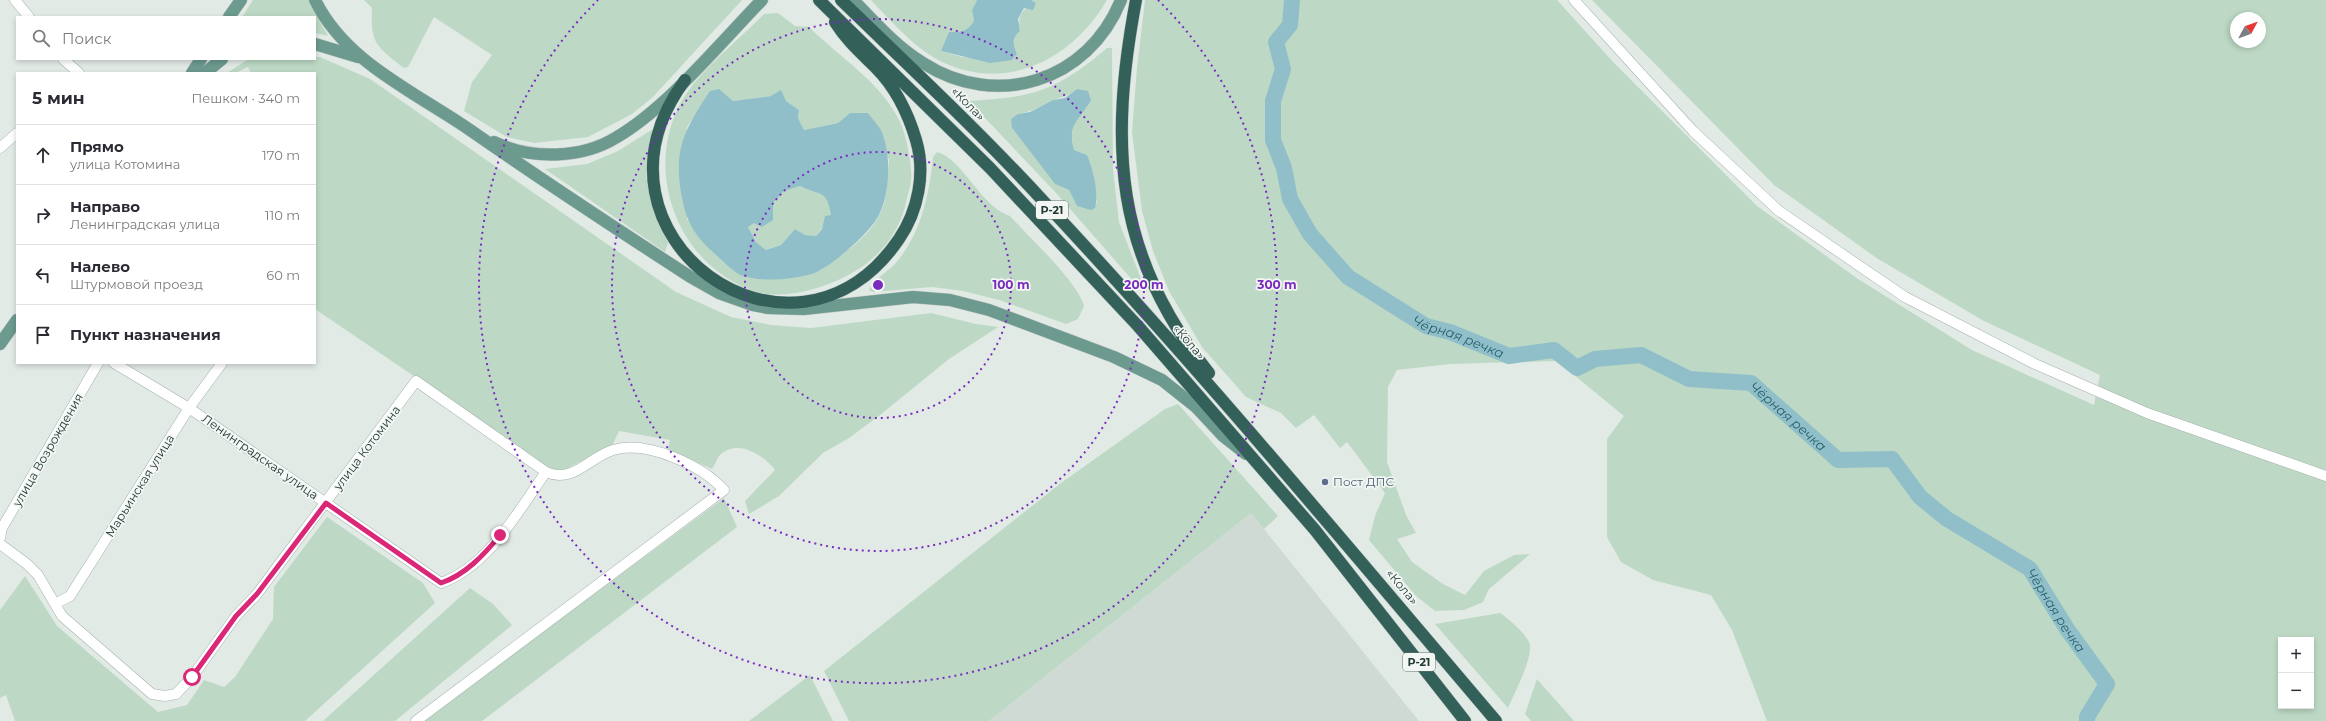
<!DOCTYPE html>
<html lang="ru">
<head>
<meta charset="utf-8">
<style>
  body { margin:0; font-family:Montserrat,sans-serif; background:#f2f2f3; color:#2b2b33 }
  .controls { position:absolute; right:12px; bottom:12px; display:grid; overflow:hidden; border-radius:0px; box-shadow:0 2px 6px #0003 }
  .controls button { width:36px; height:36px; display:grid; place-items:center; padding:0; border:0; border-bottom:1px solid #e1e1e2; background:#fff; color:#2b2b33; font:20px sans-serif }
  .compass { position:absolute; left:2230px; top:12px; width:36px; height:36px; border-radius:50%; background:#fff; box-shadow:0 2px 6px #0003; rotate:49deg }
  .stop { position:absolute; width:12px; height:12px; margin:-9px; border:3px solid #db2777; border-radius:50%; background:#fff }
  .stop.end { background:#db2777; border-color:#fff; box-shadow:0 1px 4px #0008 }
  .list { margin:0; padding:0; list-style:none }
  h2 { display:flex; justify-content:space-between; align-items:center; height:52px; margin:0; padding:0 16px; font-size:17px }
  h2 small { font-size:13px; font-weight:400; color:#7c7c81 }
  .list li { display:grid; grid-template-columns:26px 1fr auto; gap:12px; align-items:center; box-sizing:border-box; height:60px; padding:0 16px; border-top:1px solid #e1e1e2 }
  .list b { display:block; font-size:15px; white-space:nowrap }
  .list p { margin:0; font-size:13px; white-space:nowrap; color:#7c7c81 }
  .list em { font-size:13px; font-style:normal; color:#7c7c81 }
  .icon { flex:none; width:22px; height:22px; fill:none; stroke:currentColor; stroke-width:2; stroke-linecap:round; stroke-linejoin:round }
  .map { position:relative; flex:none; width:2326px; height:721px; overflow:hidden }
  .search { position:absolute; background:#fff; box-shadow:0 2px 6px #0003; left:16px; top:16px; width:300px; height:44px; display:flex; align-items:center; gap:10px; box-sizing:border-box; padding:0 14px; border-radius:0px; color:#7c7c81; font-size:15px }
  .panel { position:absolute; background:#fff; box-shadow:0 2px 6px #0003; left:16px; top:72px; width:300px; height:292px; border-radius:0px }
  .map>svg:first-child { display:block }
  .built { fill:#d0dad5 }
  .green { fill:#bdd9c5; fill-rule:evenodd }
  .water { fill:#90bfc9; fill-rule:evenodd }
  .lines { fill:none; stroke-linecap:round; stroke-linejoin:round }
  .river { stroke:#90bfc9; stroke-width:16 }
  .street-casing { stroke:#a5b1ad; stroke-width:11 }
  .primary-casing { stroke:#bdc4c2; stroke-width:13 }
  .highway-casing { stroke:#bdc4c2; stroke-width:13 }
  .street { stroke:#fff; stroke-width:10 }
  .primary { stroke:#6c9a8f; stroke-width:12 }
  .highway { stroke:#336159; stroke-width:12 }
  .route { stroke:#db2777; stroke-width:5 }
  .ring { fill:none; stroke:#7b2cbf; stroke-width:2; stroke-dasharray:2 4 }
  .service-dot { fill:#5c6f8a; stroke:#f2f7f4; stroke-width:1.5 }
  .labels { text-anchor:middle; stroke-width:3.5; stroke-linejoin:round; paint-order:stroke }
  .shield { fill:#f2f7f4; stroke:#62726e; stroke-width:1 }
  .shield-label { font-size:11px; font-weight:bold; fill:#243934 }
  .street-label { font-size:12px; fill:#243934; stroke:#f2f7f4 }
  .service-label { font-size:12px; fill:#4e5e75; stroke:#f2f7f4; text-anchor:start }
  .water-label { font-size:13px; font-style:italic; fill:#26606d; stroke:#f2f7f4 }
  .centre { fill:#7b2cbf; stroke:#f2f7f4; stroke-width:2 }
  .ring-label { font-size:12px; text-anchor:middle; font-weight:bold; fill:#7b2cbf; stroke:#f2f7f4; stroke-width:3.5; stroke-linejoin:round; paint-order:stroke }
</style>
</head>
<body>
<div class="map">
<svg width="2326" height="721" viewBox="0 0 2326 721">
  <rect width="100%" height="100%" fill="#e2eae6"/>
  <path class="built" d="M1251 513 1419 721H989Z"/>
  <path class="green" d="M253 0H308L328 36 315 33V17H242Z
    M364 0H742L653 97 632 114 588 137 534 143 507 137 464 111 472 82 492 55 434 17 408 67 404 68C377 47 370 44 372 8Z
    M871 0H977L972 10 974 21 970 28 941 51 962 57 1012 60 1017 54C1013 44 1011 39 1020 31 1017 15 1022 9 1036 3L1031 0H1107C1073 59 1007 93 942 62 914 48 892 22 871 0Z
    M1145 0H1557L1614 63 1757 206 1858 279 1972 350 2094 405 2100 375 1984 321 1878 259 1774 185 1592 0H2326V721H1767L1732 630 1711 595 1653 580 1621 562 1607 537V439L1624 416 1557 361 1450 364 1397 370 1388 387 1387 462 1406 515 1416 533 1397 539 1412 562 1443 584 1465 595 1484 571 1514 555 1530 554 1489 589 1483 602 1464 610 1435 611 1416 596 1369 540 1375 516 1385 493 1347 442 1340 448 1314 415 1296 428 1281 413 1246 397 1202 347 1169 291 1153 251 1142 211 1132 132 1137 68ZM2236 18H2260V42H2236ZM2281 640H2311V706H2281Z
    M778 13 795 26 809 27C840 58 881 82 900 122 906 134 913 168 911 181 910 189 907 196 906 203 894 252 855 278 810 290 794 294 774 297 757 292 682 269 644 179 678 108 694 75 733 45 759 19L764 14ZM710 91 733 101 771 96 786 101 799 110 798 118 804 130 838 123 850 113 889 159C888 172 888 186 885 199 878 234 841 256 813 273L687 220V127Z
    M1107 48H1112L1113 169 1119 222 1143 284 1134 282 1057 194 969 101C1035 97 1056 91 1107 48ZM1077 89 1087 107C1073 124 1069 128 1074 150L1087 155 1097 203 1077 206 1069 190 1055 184 1012 128 1018 114C1031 112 1039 107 1051 101 1063 96 1065 98 1077 89Z
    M315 57H320L370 79 676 292 731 317 771 325 811 328 931 313 976 324 998 327 949 359 880 415 849 438 823 453 779 496 749 514 745 501 775 470C764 455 737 438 720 455 717 458 715 465 712 469L668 449 670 440 619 431 613 444 566 469 554 471 315 309V73H251L248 67 235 73H227L247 60 254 59H315Z
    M653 129 646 175 650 199 668 243 665 252 545 169 587 164 618 151Z
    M937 152C963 159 980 206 1010 216 1029 237 1077 281 1084 306L1078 319 1066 324 999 300 963 291 932 287 873 292 869 290C873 280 887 272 895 264 921 234 929 196 933 157Z
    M800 186C810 191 824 191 830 202 831 205 831 211 831 215L816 236 805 235 795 229 781 245 766 250 756 242 748 227 784 191Z
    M1178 404 1278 516 1264 529 1251 513 989 721H849L824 671 1061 483 1165 409Z
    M724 498 737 527 482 721H423Z
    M327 517 423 583 435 603 305 721H15L6 695 0 698V610L25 576 57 626 158 712 187 705 204 680 224 687 235 677 273 619 274 587Z
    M470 588 493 604 512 625 395 721H323Z
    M1500 613C1510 620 1524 632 1529 642 1535 655 1514 694 1508 708L1435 624Z
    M810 675 833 721H749Z
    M1537 679 1574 721H1531L1525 714Z"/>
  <path class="water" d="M977 0H1031L1036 3 1033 10 1024 8 1018 19 1020 31C1011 39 1013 44 1017 54L1012 60 990 63 941 51 949 32C962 32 967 32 974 21L972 10Z
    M719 89 733 101 771 96 781 90 786 101 799 110 798 118 804 130 838 123 850 113H868C873 120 881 128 883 135 891 159 890 192 879 215 870 233 831 267 812 274 790 280 765 282 743 276 734 273 722 260 715 254 699 240 689 227 684 207 672 155 681 134 710 91ZM800 186C819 196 827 188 831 215L825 216 822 229 816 236 805 235 795 229 781 245 766 250 756 242 748 227 754 223 762 227 773 220V203L784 191Z
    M1077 89 1088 91 1091 100C1079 122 1067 123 1074 150L1087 155C1093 170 1099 192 1095 208L1091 210 1077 206 1069 190 1055 184 1012 128 1011 119 1018 114 1030 112 1053 100 1065 98Z"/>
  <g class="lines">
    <path class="river" id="s1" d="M1292 0 1290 25 1276 42 1283 69 1273 101V140L1284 168 1290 199 1310 234 1348 277 1426 326 1450 332 1509 356 1554 350 1577 368 1595 359 1641 355 1689 379 1751 383 1838 460 1892 459 1920 497 1947 519 2030 569 2067 629 2107 684 2087 717V721"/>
    <defs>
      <path id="street" d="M15 0 29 17
        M1574 0 1693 131 1779 211 1905 297 2035 364 2147 413 2326 476
        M63 59 79 73
        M0 148 17 133
        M114 363 189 408 441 583C489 566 518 511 546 472
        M0 538 2 528 98 363
        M0 544 27 564 38 575 62 616 152 694 165 696 176 694 192 677 236 616 257 594 416 381 546 472C573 484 588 458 613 450 647 440 701 465 724 490L416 721
        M55 604 70 596 189 408 222 363"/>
      <path id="primary" d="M315 0C345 62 415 92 470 130 542 180 615 228 689 276L719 293 753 305 768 308 804 309 913 297 950 300 989 310 1114 357 1162 380 1196 407 1223 436 1246 454
        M853 0C875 22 896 47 923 63 996 110 1088 82 1121 0
        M229 17 241 0
        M315 44 358 57
        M192 73 201 59
        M205 73 222 59
        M494 142C531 160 582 159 617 137 668 107 720 43 762 0
        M0 344 17 320"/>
      <path id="highway" d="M819 0 990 168 1138 326 1315 530 1465 721
        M841 0C910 67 981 133 1046 204 1202 371 1348 547 1496 721
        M1136 0C1109 144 1114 255 1209 373
        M685 80C570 235 793 395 899 239 918 211 926 173 916 140 908 113 896 88 876 68 860 52 847 41 835 22"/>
    </defs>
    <use href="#street" class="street-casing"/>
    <use href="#primary" class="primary-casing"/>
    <use href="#highway" class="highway-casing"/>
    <use href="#street" class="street"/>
    <use href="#primary" class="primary"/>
    <use href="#highway" class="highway"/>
  </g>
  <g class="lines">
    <path class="route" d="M192 677 236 616 257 594 326 503 441 583C465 575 484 555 500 535"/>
  </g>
  <g class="ring">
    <circle cx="878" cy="285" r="133"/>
    <circle cx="878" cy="285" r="266"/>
    <path d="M1158 0A399 399 0 1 1 598 0"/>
  </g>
  <circle class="service-dot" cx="1325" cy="482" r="4"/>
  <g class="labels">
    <g class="shield">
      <rect x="1036" y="201" width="32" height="18" rx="3"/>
      <rect x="1403" y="653" width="32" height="18" rx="3"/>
    </g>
    <g class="shield-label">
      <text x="1052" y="214">Р-21</text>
      <text x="1419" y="666">Р-21</text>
    </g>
    <g class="street-label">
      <text transform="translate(968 104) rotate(45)" y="4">«Кола»</text>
      <text transform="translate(1189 342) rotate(49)" y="4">«Кола»</text>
      <text transform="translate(367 448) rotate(-53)" y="4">улица Котомина</text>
      <text transform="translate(48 450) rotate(-60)" y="4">улица Возрождения</text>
      <text transform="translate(260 457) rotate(35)" y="4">Ленинградская улица</text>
      <text transform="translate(140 486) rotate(-58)" y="4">Марьинская улица</text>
      <text transform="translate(1402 587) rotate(50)" y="4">«Кола»</text>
    </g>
    <g class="service-label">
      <text x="1333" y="486">Пост ДПС</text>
    </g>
    <g class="water-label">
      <text dy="5" stroke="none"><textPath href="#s1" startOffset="433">Чёрная речка</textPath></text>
      <text dy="5" stroke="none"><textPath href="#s1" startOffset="794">Чёрная речка</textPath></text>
      <text dy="5" stroke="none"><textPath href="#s1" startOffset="1142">Чёрная речка</textPath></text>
    </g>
  </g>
  <circle cx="878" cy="285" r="6" class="centre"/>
  <g class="ring-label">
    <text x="1011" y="289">100 m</text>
    <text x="1144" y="289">200 m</text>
    <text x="1277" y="289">300 m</text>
  </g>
</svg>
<div class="controls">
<button>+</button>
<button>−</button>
</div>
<svg class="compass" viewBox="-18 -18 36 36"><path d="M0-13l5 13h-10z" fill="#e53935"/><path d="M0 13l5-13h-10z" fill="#7c7c81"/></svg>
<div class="stop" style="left:192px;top:677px"></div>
<div class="stop end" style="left:500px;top:535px"></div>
<div class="search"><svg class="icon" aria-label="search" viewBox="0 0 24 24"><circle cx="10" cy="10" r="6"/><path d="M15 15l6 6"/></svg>Поиск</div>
<section class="panel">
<h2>5 мин<small>Пешком · 340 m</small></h2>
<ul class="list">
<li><svg class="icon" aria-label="ahead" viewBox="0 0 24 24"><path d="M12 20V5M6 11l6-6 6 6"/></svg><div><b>Прямо</b><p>улица Котомина</p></div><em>170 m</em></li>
<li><svg class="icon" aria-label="right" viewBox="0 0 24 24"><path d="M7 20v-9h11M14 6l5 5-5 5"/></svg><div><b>Направо</b><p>Ленинградская улица</p></div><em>110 m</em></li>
<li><svg class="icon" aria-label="left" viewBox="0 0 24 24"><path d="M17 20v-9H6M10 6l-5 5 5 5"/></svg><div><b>Налево</b><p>Штурмовой проезд</p></div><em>60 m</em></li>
<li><svg class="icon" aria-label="arrive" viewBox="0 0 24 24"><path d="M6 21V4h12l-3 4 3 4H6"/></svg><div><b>Пункт назначения</b></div></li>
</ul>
</section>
</div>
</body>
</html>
